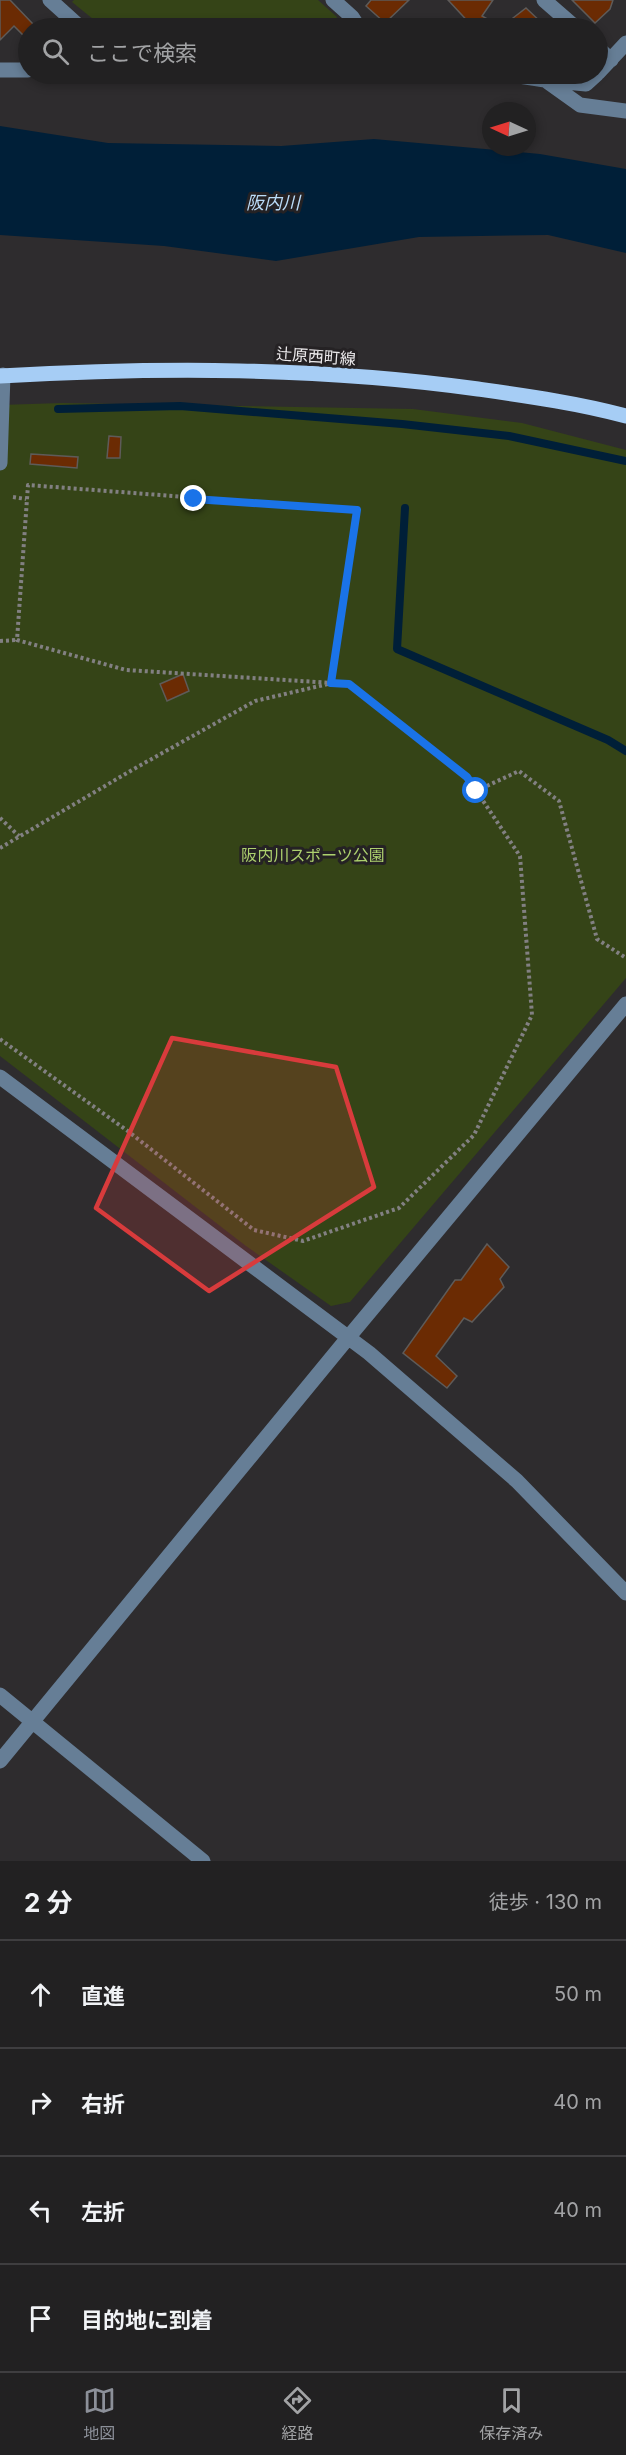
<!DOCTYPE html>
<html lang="ja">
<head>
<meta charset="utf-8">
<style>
  body { margin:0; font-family:Inter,"Noto Sans JP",sans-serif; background:#2a292a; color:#f1f3f6 }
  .compass { position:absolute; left:482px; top:102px; width:54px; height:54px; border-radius:50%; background:#222122; box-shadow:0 3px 9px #0003; rotate:274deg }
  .stop { position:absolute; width:18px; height:18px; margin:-14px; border:4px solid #1a73e8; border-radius:50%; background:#fff }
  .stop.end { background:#1a73e8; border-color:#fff; box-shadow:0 2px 6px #0008 }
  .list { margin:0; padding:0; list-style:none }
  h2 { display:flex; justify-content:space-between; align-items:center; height:78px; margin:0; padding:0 24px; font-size:26px }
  h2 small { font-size:20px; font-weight:400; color:#a2a3a5 }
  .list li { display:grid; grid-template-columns:39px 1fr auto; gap:18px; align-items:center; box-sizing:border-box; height:108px; padding:0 24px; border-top:2px solid #3f3e40 }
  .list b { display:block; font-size:22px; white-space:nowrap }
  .list em { font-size:20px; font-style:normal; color:#a2a3a5 }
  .icon { flex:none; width:33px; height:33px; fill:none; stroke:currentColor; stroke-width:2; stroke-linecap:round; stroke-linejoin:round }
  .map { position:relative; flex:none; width:626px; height:1861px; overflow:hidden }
  .search { position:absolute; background:#222122; box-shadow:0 3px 9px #0003; left:18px; right:18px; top:18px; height:66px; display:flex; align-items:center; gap:15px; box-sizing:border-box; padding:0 21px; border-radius:33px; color:#a2a3a5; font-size:22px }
  .sheet { height:510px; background:#222122 }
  nav { display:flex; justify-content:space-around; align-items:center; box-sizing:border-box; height:84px; border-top:2px solid #3f3e40; background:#222122; font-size:16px; color:#a2a3a5 }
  nav a { display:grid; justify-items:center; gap:3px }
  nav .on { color:#8c9099 }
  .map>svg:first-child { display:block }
  .green { fill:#354417 }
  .water { fill:#001f38 }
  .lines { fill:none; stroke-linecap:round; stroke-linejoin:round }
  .stream { stroke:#001f38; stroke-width:8 }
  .building { fill:#6b2b03; stroke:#5e5b59; stroke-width:1.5 }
  .path { stroke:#828082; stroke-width:4; stroke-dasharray:3 3; stroke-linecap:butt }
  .minor { stroke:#667e96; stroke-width:15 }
  .major { stroke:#a6cdf5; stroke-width:15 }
  .route { stroke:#1a73e8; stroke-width:8 }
  .marked { fill:#d83b3c; fill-opacity:0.2; stroke:#d83b3c; stroke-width:4.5; stroke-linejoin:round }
  .labels { text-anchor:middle; stroke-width:6; stroke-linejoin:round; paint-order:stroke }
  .street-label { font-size:16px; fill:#ebe9eb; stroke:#252224 }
  .park-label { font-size:16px; fill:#add16e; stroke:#252224 }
  .water-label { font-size:18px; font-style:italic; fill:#badcf8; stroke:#252224 }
</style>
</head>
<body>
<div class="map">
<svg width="626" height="1861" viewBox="0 0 626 1861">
  <rect width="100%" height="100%" fill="#2e2c2e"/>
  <path class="green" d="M74 0H318L337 17 333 28H104L72 2Z
    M62 403 413 409 522 423 626 450V978L350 1302 331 1306 246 1246 0 1056V405Z"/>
  <path class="water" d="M0 126 108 143 281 146 374 139 540 154 626 169V253L548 235 419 237 276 261 164 246 0 235Z"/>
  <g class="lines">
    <path class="stream" d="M58 409 180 406 402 424 509 436 626 461
      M405 508 397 649 608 740 626 751"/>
  </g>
  <path class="building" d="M0 0H10L33 24 24 36 14 26 0 40Z
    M371 0H409L385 23 366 6Z
    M448 0H493L482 16 489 20 480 28H474Z
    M572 0H613L610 9 595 23Z
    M526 8 544 25 541 28H500Z
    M109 436 121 437 120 458H107Z
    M31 454 78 457 77 468 30 464Z
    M183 674 189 691 167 701 160 684Z
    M487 1244 509 1267 500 1279 504 1287 472 1322 464 1318 436 1356 457 1376 447 1388 403 1353 455 1280H461Z"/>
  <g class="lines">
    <path class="path" d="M13 497 26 499
      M0 641 17 640
      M476 791 519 771 559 801 597 939 626 958
      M0 818 19 836
      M0 848 132 770 255 701 328 684
      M0 1039 129 1132 254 1230 303 1241 399 1208 474 1135 532 1015 520 856 467 777 349 684 126 670 17 640 28 485 357 510 331 683"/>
    <path class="minor" d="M50 0 81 28
      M333 0 352 17 359 28
      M544 0 576 28
      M598 48 611 60
      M0 70H28
      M598 73 626 43
      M505 74 545 80 580 105 626 111
      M545 80 586 84 597 74
      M0 463 3 375
      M0 1077 369 1353 517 1481 626 1593
      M0 1695 203 1861
      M0 1761 347 1339 626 1004"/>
    <path class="major" d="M0 376C160 367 319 367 478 389 527 396 578 403 626 416"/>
  </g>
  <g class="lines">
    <path class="route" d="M194 499 357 510 331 683 349 684 467 777 476 791"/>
  </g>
  <path class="marked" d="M172 1038 336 1067 374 1187 209 1291 96 1208Z"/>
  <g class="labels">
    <g class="street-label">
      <text transform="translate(316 356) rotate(4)" y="6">辻原西町線</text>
    </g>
    <g class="park-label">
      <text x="313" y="861">阪内川スポーツ公園</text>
    </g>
    <g class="water-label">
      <text x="273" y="209">阪内川</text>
    </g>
  </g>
</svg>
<svg class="compass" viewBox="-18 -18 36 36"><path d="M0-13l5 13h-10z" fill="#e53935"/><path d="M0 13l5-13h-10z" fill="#a2a3a5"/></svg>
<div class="stop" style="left:476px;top:791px"></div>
<div class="stop end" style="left:194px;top:499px"></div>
<div class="search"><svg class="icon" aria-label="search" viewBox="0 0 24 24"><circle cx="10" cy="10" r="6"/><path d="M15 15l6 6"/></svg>ここで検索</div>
</div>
<section class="sheet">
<h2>2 分<small>徒歩 · 130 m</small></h2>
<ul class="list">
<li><svg class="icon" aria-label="ahead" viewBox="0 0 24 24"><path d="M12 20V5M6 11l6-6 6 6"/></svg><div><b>直進</b></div><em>50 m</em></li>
<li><svg class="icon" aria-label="right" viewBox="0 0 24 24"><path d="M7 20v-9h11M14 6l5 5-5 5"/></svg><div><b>右折</b></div><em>40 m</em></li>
<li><svg class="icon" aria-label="left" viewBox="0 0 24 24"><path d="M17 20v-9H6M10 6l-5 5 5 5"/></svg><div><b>左折</b></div><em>40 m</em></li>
<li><svg class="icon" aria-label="arrive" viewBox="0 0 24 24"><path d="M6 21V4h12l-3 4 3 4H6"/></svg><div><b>目的地に到着</b></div></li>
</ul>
</section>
<nav>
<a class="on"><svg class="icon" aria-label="map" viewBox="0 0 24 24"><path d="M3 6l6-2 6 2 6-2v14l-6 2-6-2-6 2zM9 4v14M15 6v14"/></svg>地図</a>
<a><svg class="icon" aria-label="directions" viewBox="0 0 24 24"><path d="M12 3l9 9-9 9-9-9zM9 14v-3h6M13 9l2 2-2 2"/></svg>経路</a>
<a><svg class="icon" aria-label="saved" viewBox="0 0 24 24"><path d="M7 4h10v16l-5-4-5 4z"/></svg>保存済み</a>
</nav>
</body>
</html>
